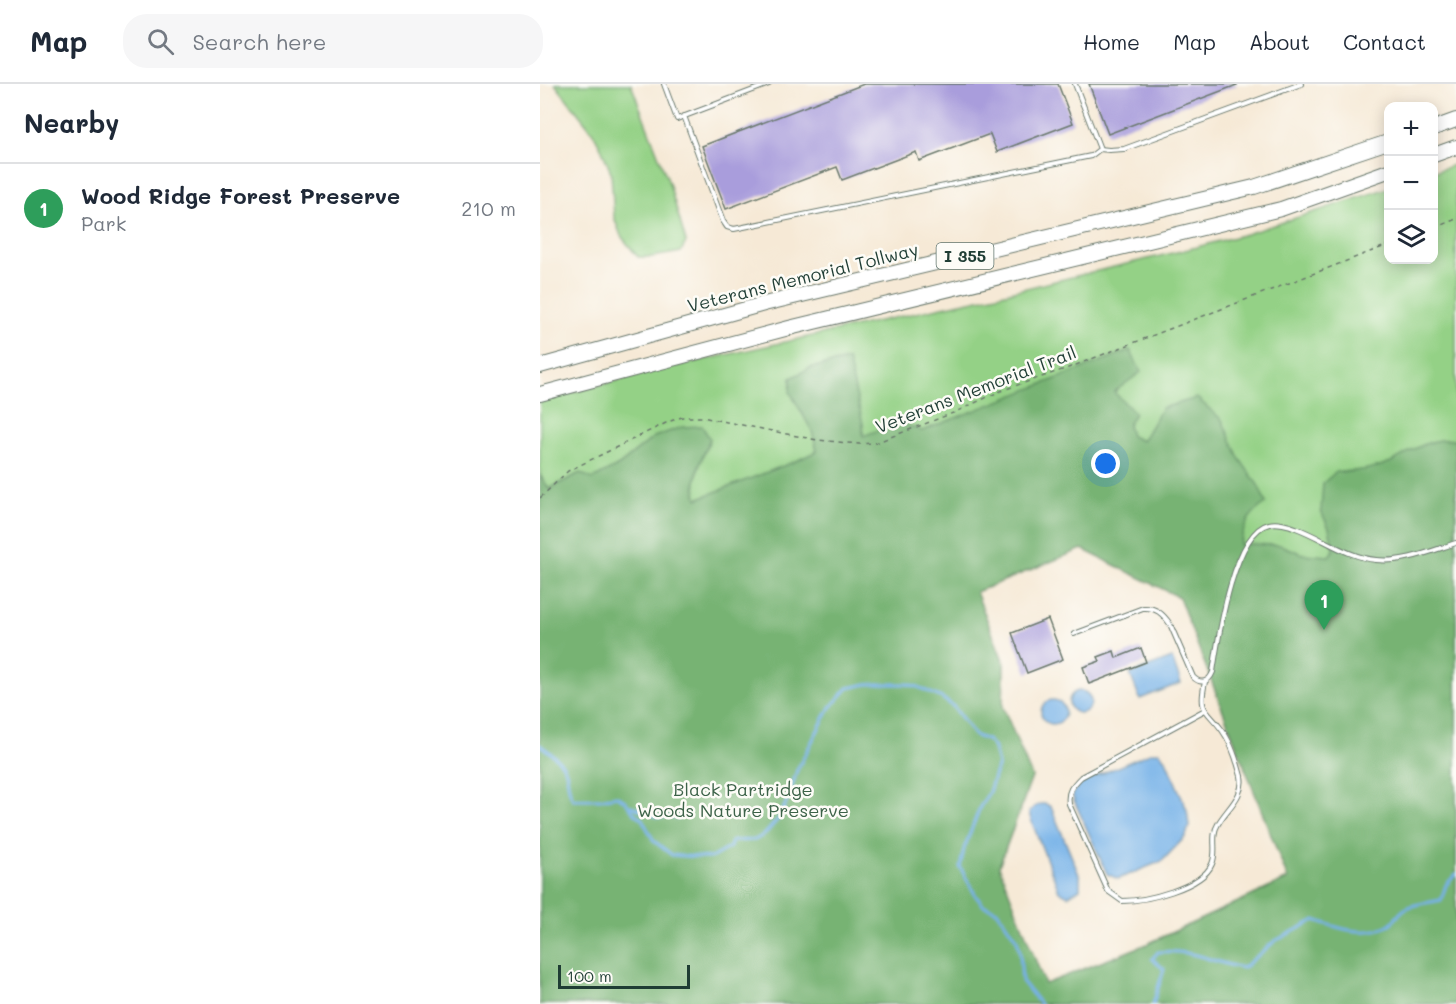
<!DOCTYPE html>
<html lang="en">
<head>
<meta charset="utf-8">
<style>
  body { margin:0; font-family:Mali,sans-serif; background:#f6f6f7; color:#1f2937 }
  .controls { position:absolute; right:18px; top:18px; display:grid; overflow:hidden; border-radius:12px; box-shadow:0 3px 15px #0003 }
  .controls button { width:54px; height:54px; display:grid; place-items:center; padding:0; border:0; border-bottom:2px solid #e0e1e3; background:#fff; color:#1f2937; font:30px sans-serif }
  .scale { position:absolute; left:18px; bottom:15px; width:132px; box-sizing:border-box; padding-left:6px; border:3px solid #1f3d34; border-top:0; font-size:16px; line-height:21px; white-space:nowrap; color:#1f3d34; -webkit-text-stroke:4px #fdfcf7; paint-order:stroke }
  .you { position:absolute; left:566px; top:380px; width:21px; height:21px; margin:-15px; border:4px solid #fff; border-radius:50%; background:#1a73e8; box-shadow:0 0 0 9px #1a73e833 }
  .badge { display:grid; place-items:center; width:39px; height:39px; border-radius:50%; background:#c8321e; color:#fff; font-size:20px; font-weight:700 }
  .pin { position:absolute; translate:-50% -50px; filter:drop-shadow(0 2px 3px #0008) }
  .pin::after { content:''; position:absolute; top:32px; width:21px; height:18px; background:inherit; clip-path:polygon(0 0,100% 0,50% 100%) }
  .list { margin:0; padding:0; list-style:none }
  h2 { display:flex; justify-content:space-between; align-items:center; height:78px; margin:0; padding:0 24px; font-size:26px }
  h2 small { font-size:20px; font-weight:400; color:#747a83 }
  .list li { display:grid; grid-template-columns:39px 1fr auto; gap:18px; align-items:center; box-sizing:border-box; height:90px; padding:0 24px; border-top:2px solid #e0e1e3 }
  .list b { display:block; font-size:22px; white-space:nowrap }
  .list p { margin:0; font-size:20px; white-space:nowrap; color:#747a83 }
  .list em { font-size:20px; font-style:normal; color:#747a83 }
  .icon { flex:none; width:33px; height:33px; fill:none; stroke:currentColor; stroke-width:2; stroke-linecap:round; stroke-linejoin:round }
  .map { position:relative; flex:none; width:916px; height:920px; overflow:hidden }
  header { display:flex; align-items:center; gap:36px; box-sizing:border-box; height:84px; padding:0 30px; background:#fff; border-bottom:2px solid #e0e1e3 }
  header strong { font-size:28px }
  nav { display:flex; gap:33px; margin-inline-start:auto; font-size:21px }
  .search { width:420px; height:54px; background:#f6f6f7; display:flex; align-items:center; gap:15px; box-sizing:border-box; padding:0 21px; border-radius:24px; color:#747a83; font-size:22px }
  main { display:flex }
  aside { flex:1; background:#fff }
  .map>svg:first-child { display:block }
  .green { fill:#94d186; stroke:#5a875d; stroke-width:1.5; fill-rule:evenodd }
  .forest { fill:#77b373; stroke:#4b7854; stroke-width:1.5; fill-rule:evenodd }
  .water { fill:#77b2e8; stroke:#4b788e; stroke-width:1.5 }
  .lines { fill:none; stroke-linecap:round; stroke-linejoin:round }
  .stream { stroke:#77b2e8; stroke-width:3 }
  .building { fill:#a99ddc }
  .lane-casing { stroke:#6a796d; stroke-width:6 }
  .highway-casing { stroke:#6a796d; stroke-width:16 }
  .path { stroke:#6a796d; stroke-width:1.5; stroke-dasharray:4.5 4.5; stroke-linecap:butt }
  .lane { stroke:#fff; stroke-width:4 }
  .highway { stroke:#fff; stroke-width:14 }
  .labels { text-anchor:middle; stroke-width:5; stroke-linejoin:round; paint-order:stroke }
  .shield { fill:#fdfcf7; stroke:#62766e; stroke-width:1.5 }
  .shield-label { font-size:16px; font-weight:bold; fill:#1f3d34 }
  .street-label { font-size:18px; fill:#1f3d34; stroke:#fdfcf7 }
  .park-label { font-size:18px; fill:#3c6248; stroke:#fdfcf7 }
</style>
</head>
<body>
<header>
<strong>Map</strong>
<div class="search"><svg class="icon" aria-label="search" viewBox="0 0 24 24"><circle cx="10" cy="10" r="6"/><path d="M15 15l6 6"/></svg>Search here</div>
<nav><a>Home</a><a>Map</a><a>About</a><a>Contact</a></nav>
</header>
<main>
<aside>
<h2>Nearby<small></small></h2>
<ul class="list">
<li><span class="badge" style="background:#2e9e5b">1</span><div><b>Wood Ridge Forest Preserve</b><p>Park</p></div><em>210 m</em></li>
</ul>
</aside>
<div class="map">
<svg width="916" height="920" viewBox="0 0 916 920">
  <rect width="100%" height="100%" fill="#fdfcf7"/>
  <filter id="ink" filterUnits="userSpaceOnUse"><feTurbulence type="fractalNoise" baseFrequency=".0167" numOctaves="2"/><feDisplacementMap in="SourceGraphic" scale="12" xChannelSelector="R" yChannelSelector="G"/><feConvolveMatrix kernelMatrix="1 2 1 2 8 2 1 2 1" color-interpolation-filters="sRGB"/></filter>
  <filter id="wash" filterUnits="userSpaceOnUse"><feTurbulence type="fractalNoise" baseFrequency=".008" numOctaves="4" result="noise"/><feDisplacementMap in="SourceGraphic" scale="24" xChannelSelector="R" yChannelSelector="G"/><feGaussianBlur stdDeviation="1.35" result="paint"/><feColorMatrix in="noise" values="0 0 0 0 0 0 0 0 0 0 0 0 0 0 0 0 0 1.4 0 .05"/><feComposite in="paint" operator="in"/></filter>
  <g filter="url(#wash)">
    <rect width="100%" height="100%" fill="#f6e9d6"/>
    <path class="green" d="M15 0H91L129 99 146 158 141 168 112 173H98L81 152 74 133 71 89 62 66 52 47Z
      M916 80V920H0L282 371 308 276 270 284 262 328 272 347 278 367 255 378 157 415C152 393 162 375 170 355L114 353 79 381 53 396 40 389 9 405 0 391V317L113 287 457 211 649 165 706 150 848 104V176H894V88ZM542 465 639 513 748 795 607 860 499 903 456 791 492 693 463 623 464 579 436 508Z"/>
    <path class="forest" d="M590 266 601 288 574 308 595 329 588 341 591 352 602 357 622 324 657 314 682 336 699 374 718 401 726 419C708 431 705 439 700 460L740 461 763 470 789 472 794 465 789 444 781 427 783 399 796 388C816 388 832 386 851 378 873 367 888 353 916 356V920H0V391L9 405 40 389 53 395 79 381 114 353 142 343 162 342 170 355C162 374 151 394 157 415L256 377 277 367 272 347 250 308 251 294 270 284 308 276 323 340V352L360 338 382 347ZM542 465 639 513 748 795 607 860 505 900 459 782 492 693 463 623 464 579 436 508Z"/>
    <path class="water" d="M632 574 641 599 600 615 590 590Z
      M529 618a11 11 0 1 1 22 0a11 11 0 1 1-22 0Z
      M501 628a12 12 0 1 1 24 0a12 12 0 1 1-24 0Z
      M612 668H619L626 676 647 726 649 742 646 752 622 777 578 795 567 790 533 714V708L543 698Z
      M500 720H506L511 723 540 793V805L528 812 519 807 491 736 489 728 494 723Z"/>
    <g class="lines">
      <path class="stream" d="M0 661C8 667 21 676 25 685 29 695 27 705 33 715H59L77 712 85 717 94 729 102 735 114 757 132 771 171 774 190 763 192 757 215 756 225 750 239 734 249 713 257 686 289 625 308 604 327 600H367L378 603 402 614 414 623 434 651 449 657 454 664 458 680 449 708 440 723 424 765 420 783 436 812 443 821 457 827 477 856 480 868 482 897 500 920
        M91 722 118 733 140 734
        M613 920 624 885 612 875 618 868C654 865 670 878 703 884L735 857 775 836C798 844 826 854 848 841 856 837 858 829 865 825 875 819 889 819 901 816L906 801 916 790"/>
    </g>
    <g id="blocks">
      <path class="building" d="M324 0H518L533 39 457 68 450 50 379 77 376 68 302 96 297 83 186 125 162 62Z
        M549 0H696L697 1 568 50Z
        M508 535 523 575 487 589 472 549Z
        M601 564 606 578 549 600 543 583 560 577 558 573 574 567 576 574Z"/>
    </g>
  </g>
  <g filter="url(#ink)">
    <use href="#blocks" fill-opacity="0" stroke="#6a796d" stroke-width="1.5"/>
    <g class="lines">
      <defs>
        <path id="lane" d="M124 0 137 35 229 0
          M535 0 560 65 569 66 584 65 761 0
          M144 32 183 137 187 143 194 145 551 72 560 65
          M534 550 603 524C616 523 623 530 630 540L653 593C661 601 669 598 673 588 678 556 693 448 729 440 737 438 749 441 756 444 783 454 807 473 836 476 863 479 891 467 916 459
          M665 598C658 629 667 625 682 646 691 658 697 677 701 692 705 712 687 724 678 740 670 753 678 767 672 780 662 804 605 817 582 817L568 807 529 720C527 707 532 702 541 693L665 626"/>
        <path id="highway" d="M894 44 916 36
          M894 71 916 63
          M0 282 224 220 714 103 848 58
          M0 310 249 244 741 125 848 87"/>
      </defs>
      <use href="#lane" class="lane-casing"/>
      <use href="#highway" class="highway-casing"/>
      <path class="path" d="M894 144 916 135
        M0 414 28 387 128 338 142 333H162L277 356 319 360 335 359 413 329 463 306 528 284 848 161"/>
      <use href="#lane" class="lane"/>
      <use href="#highway" class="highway"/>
    </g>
  </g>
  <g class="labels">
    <rect class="shield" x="396.5" y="159" width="57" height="26" rx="4.5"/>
    <g class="shield-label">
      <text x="425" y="178">I 355</text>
    </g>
    <g class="street-label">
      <text transform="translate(263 194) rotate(-14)" y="6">Veterans Memorial Tollway</text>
      <text transform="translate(436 306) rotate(-21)" y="6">Veterans Memorial Trail</text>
    </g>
    <g class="park-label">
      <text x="203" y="712">Black Partridge<tspan x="203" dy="21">Woods Nature Preserve</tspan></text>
    </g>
  </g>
</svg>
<div class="controls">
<button>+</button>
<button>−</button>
<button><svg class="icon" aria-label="layers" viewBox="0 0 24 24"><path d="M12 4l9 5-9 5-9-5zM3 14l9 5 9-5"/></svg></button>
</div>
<div class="scale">100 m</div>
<div class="you"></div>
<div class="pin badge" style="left:784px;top:546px;background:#2e9e5b">1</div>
</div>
</main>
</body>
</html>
